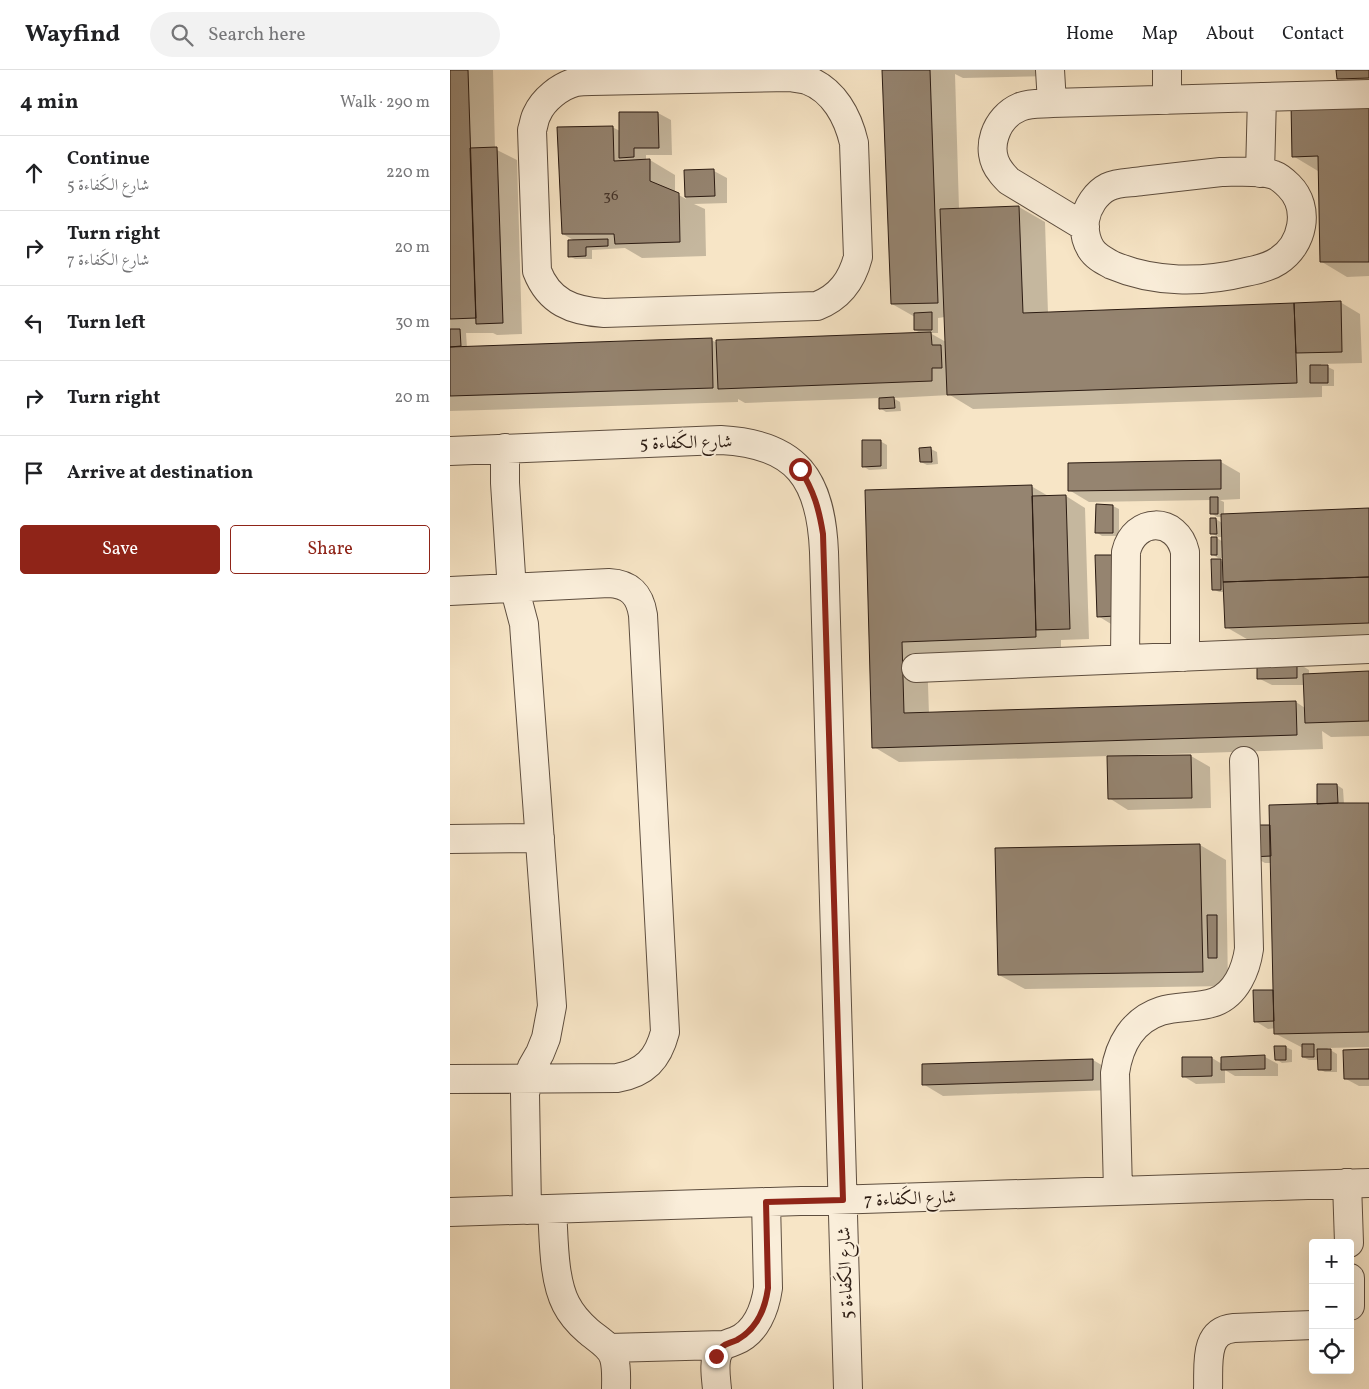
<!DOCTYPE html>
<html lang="en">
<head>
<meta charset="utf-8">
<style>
  body { margin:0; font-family:Vollkorn,Amiri,serif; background:#f2f2f2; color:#202124 }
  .controls { position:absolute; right:15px; bottom:15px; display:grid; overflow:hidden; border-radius:5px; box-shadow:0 5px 20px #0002 }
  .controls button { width:45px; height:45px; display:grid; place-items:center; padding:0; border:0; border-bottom:1px solid #e0e0e0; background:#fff; color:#202124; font:25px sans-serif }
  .stop { position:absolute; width:15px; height:15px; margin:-11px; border:4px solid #8f2418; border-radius:50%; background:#fff }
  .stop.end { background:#8f2418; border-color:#fff; box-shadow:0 1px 5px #0008 }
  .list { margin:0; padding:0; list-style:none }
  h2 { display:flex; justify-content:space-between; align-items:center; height:65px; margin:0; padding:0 20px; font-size:21px }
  h2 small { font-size:16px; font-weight:400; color:#757577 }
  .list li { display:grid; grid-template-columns:32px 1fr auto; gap:15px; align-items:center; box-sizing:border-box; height:75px; padding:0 20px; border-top:1px solid #e0e0e0 }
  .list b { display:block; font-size:19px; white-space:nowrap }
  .list p { margin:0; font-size:16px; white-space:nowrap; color:#757577 }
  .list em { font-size:16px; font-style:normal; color:#757577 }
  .actions { display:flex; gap:10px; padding:15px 20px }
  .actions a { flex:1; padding:11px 0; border:1px solid #8f2418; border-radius:5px; text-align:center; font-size:18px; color:#8f2418 }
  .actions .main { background:#8f2418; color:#fff }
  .icon { flex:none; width:28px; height:28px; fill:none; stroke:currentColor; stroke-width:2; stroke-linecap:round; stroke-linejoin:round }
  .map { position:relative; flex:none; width:919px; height:1319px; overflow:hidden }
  header { display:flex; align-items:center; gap:30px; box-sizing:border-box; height:70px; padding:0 25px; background:#fff; border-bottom:1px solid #e0e0e0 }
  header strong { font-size:24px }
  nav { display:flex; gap:28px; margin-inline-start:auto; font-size:18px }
  .search { width:350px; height:45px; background:#f2f2f2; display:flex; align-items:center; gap:12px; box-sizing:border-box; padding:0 18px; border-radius:28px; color:#757577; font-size:19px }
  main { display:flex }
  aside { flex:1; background:#fff }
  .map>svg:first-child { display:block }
  .shadow { fill:#0003; fill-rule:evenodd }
  .building { fill:#958470; stroke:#2b1b12 }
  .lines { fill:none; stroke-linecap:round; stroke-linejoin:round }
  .minor-casing { stroke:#5e4e3f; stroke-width:30 }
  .minor { stroke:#faeeda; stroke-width:28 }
  .route { stroke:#8f2418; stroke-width:6 }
  .labels { text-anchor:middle; stroke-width:4; stroke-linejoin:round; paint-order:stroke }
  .number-label { font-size:15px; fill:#46352a }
  .street-label { font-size:18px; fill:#2b1b12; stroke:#faeeda }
</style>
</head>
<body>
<header>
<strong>Wayfind</strong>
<div class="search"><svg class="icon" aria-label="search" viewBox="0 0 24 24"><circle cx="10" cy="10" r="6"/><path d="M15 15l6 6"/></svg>Search here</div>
<nav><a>Home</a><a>Map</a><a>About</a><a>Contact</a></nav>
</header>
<main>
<aside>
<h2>4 min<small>Walk · 290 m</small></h2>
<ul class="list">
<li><svg class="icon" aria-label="ahead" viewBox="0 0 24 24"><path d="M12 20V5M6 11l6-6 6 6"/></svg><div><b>Continue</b><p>شارع الكَفاءة 5</p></div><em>220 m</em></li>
<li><svg class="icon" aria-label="right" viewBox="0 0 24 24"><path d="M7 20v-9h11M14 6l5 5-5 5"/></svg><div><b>Turn right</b><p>شارع الكَفاءة 7</p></div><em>20 m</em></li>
<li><svg class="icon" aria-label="left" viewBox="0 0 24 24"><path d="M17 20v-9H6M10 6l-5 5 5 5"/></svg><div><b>Turn left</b></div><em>30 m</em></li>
<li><svg class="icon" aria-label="right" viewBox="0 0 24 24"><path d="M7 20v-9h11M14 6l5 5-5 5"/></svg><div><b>Turn right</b></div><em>20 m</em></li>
<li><svg class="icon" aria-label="arrive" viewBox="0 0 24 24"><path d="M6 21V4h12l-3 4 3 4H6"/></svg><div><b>Arrive at destination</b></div></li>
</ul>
<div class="actions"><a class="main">Save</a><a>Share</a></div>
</aside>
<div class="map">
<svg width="919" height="1319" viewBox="0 0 919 1319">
  <rect width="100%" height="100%" fill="#f7e5c6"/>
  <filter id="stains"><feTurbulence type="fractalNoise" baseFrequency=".004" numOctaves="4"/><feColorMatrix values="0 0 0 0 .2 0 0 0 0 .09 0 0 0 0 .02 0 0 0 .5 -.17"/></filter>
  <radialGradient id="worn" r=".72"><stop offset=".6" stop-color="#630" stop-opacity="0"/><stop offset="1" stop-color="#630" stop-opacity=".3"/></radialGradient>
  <path class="shadow" d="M0 0H43L45 79 67 90 72 264 47 265 43 263H16L17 278 261 270 268 273 472 264 465 260V247L442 234 434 0H604V6L513 8 505 4 509 139 569 137 595 152 598 243 890 232 910 244 912 293 871 294V297H878L884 300V316H872V327L523 339 500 325 443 328 450 332 451 341 436 342 430 338V328L295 333 288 329V332L0 341ZM495 247 496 272 480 263H488V248Z
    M888 0H919V19H907L888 8Z
    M919 33V206L897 207 872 192 868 101 843 86Z
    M208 43 221 50 222 85H196V91L200 90 225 105V123L236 129V101H264L277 108V133L244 134 255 139 256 186 192 188 175 178 142 180V189H125L119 186 125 171 113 164 162 57 170 61Z
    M430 371 437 375V399L419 400 413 396Z
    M481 379 487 382 488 394 477 395 471 392Z
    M771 392 790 403V429L770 430 774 432V445L919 440V568L802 572 776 557 775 522H769L763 519 770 490 774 493V488H768L762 484V468H767L773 472V467H768L761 463V450L766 449 772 453V447H767L761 443V430L639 432 619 420Z
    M581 416 600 427 616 426 635 438 639 569 611 570V582L477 586 479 644 846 632 855 638V615H822L808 608 846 592 859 600V605L919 602V666L881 667 872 661 873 679 688 685V687L741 686 760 697 761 738 678 740 659 728 658 686 449 692 424 677 416 421Z
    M647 436H663L669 439V466H652L646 462Z
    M647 486 678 553 661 554 648 546Z
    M887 715 893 719 894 734H919V977L877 978 887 984V1002H875L869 999V990H859L853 987V978L826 964V958L818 959 805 951V921H823L822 793H815L802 786 821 756 872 735Z
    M750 775 776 790 778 916 575 919 549 905Z
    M836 977 842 980V992L832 993 826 989Z
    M919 981V1016H909L896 1009Z
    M815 987 828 994V1006H785L775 1000V1013L746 1014 733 1006 762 988 772 994Z
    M643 990 662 1001V1020L493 1026 473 1014Z"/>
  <path class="building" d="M0 0H18L26 248 0 249Z
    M432 0H480L488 233 441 234Z
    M886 0H919V8L887 9Z
    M919 32V192H870L868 86 842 87 841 33Z
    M169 42H208L209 78H184V87L169 88Z
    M163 56 164 91 200 89V111L229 123 230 172 165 174 164 164H112L107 57Z
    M47 77 53 253 26 254 20 78Z
    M264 99 265 126 235 127 234 100Z
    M569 136 573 243 844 233 847 313 497 325 490 139Z
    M158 169V176L136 177V186L118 187V170Z
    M891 231 892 282 846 283 844 233Z
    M482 242V260H464V243Z
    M0 259H10L11 276 0 277Z
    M481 262 482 275H491L492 298H482V311L268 319 266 270Z
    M262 268 263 318 0 326V277Z
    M860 295H878V313H860Z
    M444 327 445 338 429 339V328Z
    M412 370H431V396L412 397Z
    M481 377 482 392H470L469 378Z
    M771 390V419L618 421V393Z
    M582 415 586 567 452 572 454 643 846 631 847 665 422 678 415 420Z
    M616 425 620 559 586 560 582 426Z
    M760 427H768V444H760Z
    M646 434 663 435V463H645Z
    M919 438V507L773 512 771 444Z
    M760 448H766L767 464H760Z
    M761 467H767V485H761Z
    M645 485H664L665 546 647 547Z
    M761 489H771V520H762Z
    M919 507V553L775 558 773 512Z
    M807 591H847V608L807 609Z
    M919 601V651L855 653 853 604Z
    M741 685 742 728 658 729 657 686Z
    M867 714H887L888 733 867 734Z
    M888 733H919V962L824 964 819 735Z
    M800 755H820L821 786 801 787Z
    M750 774 753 902 548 905 545 778Z
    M757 845H767V888H758Z
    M803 920H823L824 951 804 952Z
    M852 974H864V987H852Z
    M824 976H836V990H825Z
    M867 979H881V1000H868Z
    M919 979V1009H894L893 980Z
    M815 985V999L771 1000V987Z
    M732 987H762V1006L732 1007Z
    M643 989V1010L472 1015V994Z"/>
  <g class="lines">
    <defs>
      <path id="minor" d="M600 0 602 33
        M717 0V30
        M341 7C346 8 352 9 357 10 384 20 398 47 404 73L408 187C402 210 390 227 367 236L154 243C122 241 99 232 87 201L82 60C84 55 84 49 87 44 93 30 110 16 126 12 131 11 137 11 142 11Z
        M771 102C785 102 811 100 824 105 830 107 835 112 839 116 861 138 853 175 828 191 819 197 807 200 796 202 752 213 704 213 662 195 655 191 646 187 641 179 636 171 634 160 635 150 637 137 646 123 658 117 668 112 681 113 692 111 718 108 744 105 771 102Z
        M810 103 812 27
        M635 157 559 111C556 108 553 105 551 102 533 80 546 47 570 37 580 33 592 34 602 33L919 24
        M55 378V413L61 505 74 554 102 936 96 968 90 983 82 997 78 1009 75 1024 77 1140
        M0 381 271 370C347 374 371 409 374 482L398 1319
        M0 521 159 513C180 514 190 525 193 545L215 962C208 989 195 1003 167 1008L0 1009
        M675 589 676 482C684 447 727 446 735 482V587
        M466 598 919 579
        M0 769 90 768
        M897 1113 899 1173
        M668 1121 665 1003C669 975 683 950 711 941 727 936 749 938 765 932 786 924 796 900 799 879L794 691
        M102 1139C104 1168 103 1209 116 1234 121 1244 130 1254 138 1261 147 1269 161 1276 164 1288 167 1298 166 1309 166 1319
        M0 1142 919 1113
        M900 1208V1236
        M159 1278 273 1275
        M267 1319C266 1308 263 1291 269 1281 273 1274 278 1274 285 1271 306 1263 315 1239 318 1218L316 1132
        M758 1319C759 1295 753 1261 784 1258L863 1255"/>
    </defs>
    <use href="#minor" class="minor-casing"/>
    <use href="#minor" class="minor"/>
  </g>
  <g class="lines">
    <path class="route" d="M266 1286C272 1273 276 1275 287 1270 307 1259 315 1240 318 1218L316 1132 393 1130 373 464C369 439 364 421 350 399"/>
  </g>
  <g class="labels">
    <g class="number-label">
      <text x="161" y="130">36</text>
    </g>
    <g class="street-label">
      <text transform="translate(236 372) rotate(-1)" y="6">شارع الكَفاءة 5</text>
      <text transform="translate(460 1128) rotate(-2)" y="6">شارع الكَفاءة 7</text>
      <text transform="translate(395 1203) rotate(-92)" y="6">شارع الكَفاءة 5</text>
    </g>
  </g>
  <rect width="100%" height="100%" filter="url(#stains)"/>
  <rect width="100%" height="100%" fill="url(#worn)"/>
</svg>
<div class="controls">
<button>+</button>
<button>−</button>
<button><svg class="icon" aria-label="locate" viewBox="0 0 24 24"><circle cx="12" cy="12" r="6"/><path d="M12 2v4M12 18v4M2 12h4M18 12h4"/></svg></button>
</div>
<div class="stop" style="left:350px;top:399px"></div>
<div class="stop end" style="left:266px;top:1286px"></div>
</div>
</main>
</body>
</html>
